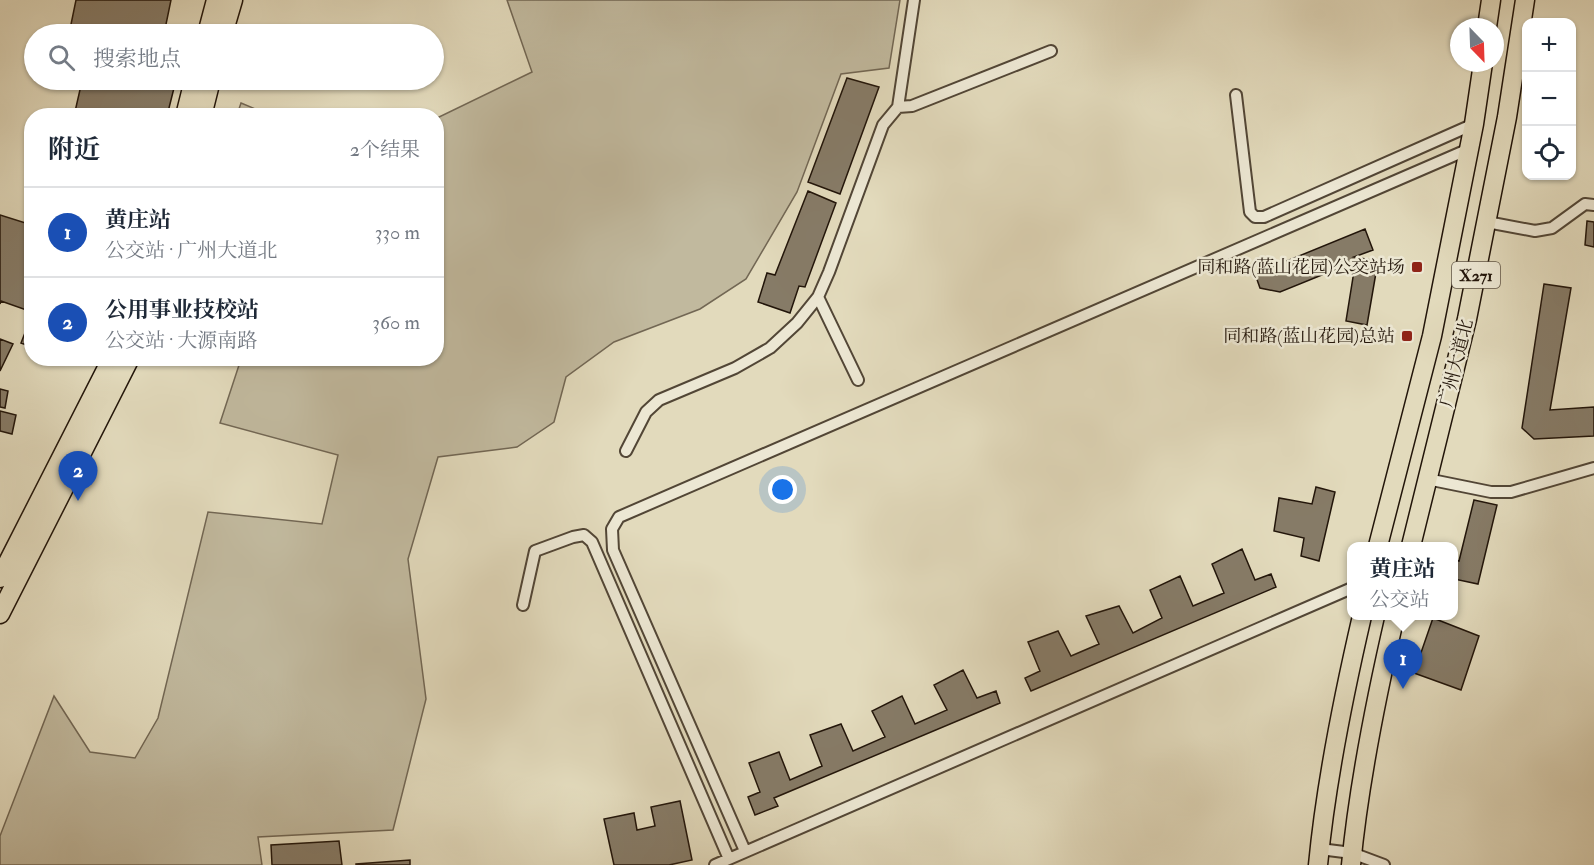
<!DOCTYPE html>
<html lang="zh">
<head>
<meta charset="utf-8">
<style>
  body { margin:0; font-family:"IM FELL Double Pica","Noto Serif SC",serif; background:#f6f6f7; color:#1f2937 }
  .controls { position:absolute; right:18px; top:18px; display:grid; overflow:hidden; border-radius:12px; box-shadow:0 2px 4px #0004 }
  .controls button { width:54px; height:54px; display:grid; place-items:center; padding:0; border:0; border-bottom:2px solid #e0e1e3; background:#fff; color:#1f2937; font:30px sans-serif }
  .compass { position:absolute; left:1450px; top:18px; width:54px; height:54px; border-radius:50%; background:#fff; box-shadow:0 2px 4px #0004; rotate:157deg }
  .you { position:absolute; left:783px; top:490px; width:21px; height:21px; margin:-15px; border:4px solid #fff; border-radius:50%; background:#1a73e8; box-shadow:0 0 0 9px #1a73e833 }
  .badge { display:grid; place-items:center; width:39px; height:39px; border-radius:50%; background:#2563eb; color:#fff; font-size:20px; font-weight:700 }
  .pin { position:absolute; translate:-50% -50px; filter:drop-shadow(0 2px 3px #0008) }
  .pin::after { content:''; position:absolute; top:32px; width:21px; height:18px; background:inherit; clip-path:polygon(0 0,100% 0,50% 100%) }
  .popup { position:absolute; left:1347px; top:542px; width:111px; height:78px; box-sizing:border-box; display:grid; place-content:center; border-radius:12px; background:#fff; filter:drop-shadow(0 2px 4px #0005); font-size:20px; white-space:nowrap; color:#747a83 }
  .popup b { font-size:22px; color:#1f2937 }
  .popup::after { content:''; position:absolute; left:50%; top:100%; margin-left:-12px; border:12px solid transparent; border-top-color:#fff }
  .list { margin:0; padding:0; list-style:none }
  h2 { display:flex; justify-content:space-between; align-items:center; height:78px; margin:0; padding:0 24px; font-size:26px }
  h2 small { font-size:20px; font-weight:400; color:#747a83 }
  .list li { display:grid; grid-template-columns:39px 1fr auto; gap:18px; align-items:center; box-sizing:border-box; height:90px; padding:0 24px; border-top:2px solid #e0e1e3 }
  .list b { display:block; font-size:22px; white-space:nowrap }
  .list p { margin:0; font-size:20px; white-space:nowrap; color:#747a83 }
  .list em { font-size:20px; font-style:normal; color:#747a83 }
  .icon { flex:none; width:33px; height:33px; fill:none; stroke:currentColor; stroke-width:2; stroke-linecap:round; stroke-linejoin:round }
  .map { position:relative; flex:none; width:1594px; height:865px; overflow:hidden }
  .search { position:absolute; background:#fff; box-shadow:0 2px 4px #0004; left:24px; top:24px; width:420px; height:66px; display:flex; align-items:center; gap:15px; box-sizing:border-box; padding:0 21px; border-radius:33px; color:#747a83; font-size:22px }
  .panel { position:absolute; background:#fff; box-shadow:0 2px 4px #0004; left:24px; top:108px; width:420px; height:258px; border-radius:24px }
  .map>svg:first-child { display:block }
  .green { fill:#c1b99e; stroke:#726754; stroke-width:1.5 }
  .building { fill:#867b67; stroke:#22150a; stroke-width:1.5 }
  .lines { fill:none; stroke-linecap:round; stroke-linejoin:round }
  .street-casing { stroke:#524636; stroke-width:14 }
  .primary-casing { stroke:#22150a; stroke-width:21 }
  .street { stroke:#ece7d3; stroke-width:10 }
  .primary { stroke:#e2dabc; stroke-width:18 }
  .poi-dot { fill:#8f2418; stroke:#ece7d3; stroke-width:2 }
  .labels { text-anchor:middle; stroke-width:5; stroke-linejoin:round; paint-order:stroke }
  .shield { fill:#ece7d3; stroke:#5f5446; stroke-width:1.5 }
  .shield-label { font-size:16px; font-weight:bold; fill:#22150a }
  .poi-label { font-size:18px; fill:#22150a; stroke:#ece7d3; text-anchor:end }
  .street-label { font-size:18px; fill:#22150a; stroke:#ece7d3 }
</style>
</head>
<body>
<div class="map">
<svg width="1594" height="865" viewBox="0 0 1594 865">
  <rect width="100%" height="100%" fill="#e2dabc"/>
  <filter id="stains"><feTurbulence type="fractalNoise" baseFrequency=".00333" numOctaves="4"/><feColorMatrix values="0 0 0 0 .2 0 0 0 0 .09 0 0 0 0 .02 0 0 0 .5 -.17"/></filter>
  <radialGradient id="worn" r=".72"><stop offset=".6" stop-color="#630" stop-opacity="0"/><stop offset="1" stop-color="#630" stop-opacity=".3"/></radialGradient>
  <path class="green" d="M507 0H900L889 68 841 74 797 192 746 279 700 309 614 342 566 377 554 422 517 447 438 457 408 559 426 699 393 830 258 837 262 865H0V836L54 696 90 752 135 758 158 718 208 512 322 524 338 455 220 423 241 359 436 358 437 118 532 72Z
    M241 103 270 115H237Z"/>
  <path class="building" d="M76 0H171L164 34H69Z
    M847 78 879 87 840 194 808 182Z
    M78 80H176L167 116H74L82 81Z
    M808 191 836 203 805 287 799 286 790 313 758 302 767 273 775 275Z
    M0 215 32 225V312L1 301 0 304Z
    M1587 221 1594 222V247L1585 245Z
    M1365 229 1373 250 1354 257 1378 261 1367 325 1346 321 1354 271 1339 268 1280 292 1260 288 1255 274Z
    M1544 284 1571 288 1550 410 1594 407V436L1534 439 1522 428Z
    M32 315V347L21 343Z
    M0 339 13 344 0 371Z
    M0 389 8 391 5 408 0 407Z
    M0 411 16 415 12 434 0 431Z
    M1316 487 1335 492 1319 561 1301 556 1304 538 1274 531 1279 498 1312 504Z
    M1474 500 1497 505 1478 584 1454 579V560L1459 561Z
    M1242 549 1255 580 1271 574 1276 587 1031 691 1025 678 1040 671 1028 642 1058 631 1071 656 1099 644 1086 616 1119 606 1133 633 1162 618 1150 590 1180 576 1193 606 1224 593 1212 564Z
    M1433 618 1479 636 1461 690 1414 673Z
    M963 670 977 698 996 691 1000 703 774 798 778 806 755 815 748 797 760 792 749 763 779 752 790 780 822 766 810 735 841 724 853 751 885 737 872 711 902 696 915 724 947 710 934 685Z
    M680 801 692 860 669 865H614L604 819 634 813 637 830 655 826 651 807Z
    M339 841 342 865H272L271 845Z
    M410 860V865H356V864Z"/>
  <g class="lines">
    <defs>
      <path id="street" d="M1236 95 1250 212 1255 217H1264L1474 124
        M898 107 912 106 1051 51
        M1487 222 1535 231 1552 228 1585 204 1594 205
        M818 297 858 380
        M626 451 646 412 659 400 735 368 770 348 797 323 818 297 829 272 883 125 898 107 914 0
        M1427 479 1491 492H1511L1594 468
        M523 605 535 551 573 537 584 535 592 542 729 859
        M1320 849 1352 853 1384 865
        M745 851 613 550 612 529 619 517 1469 149
        M715 865 1352 588"/>
      <path id="primary" d="M1487 27 1491 0
        M207 34 216 0
        M223 34 233 0
        M185 116 194 80
        M202 116 211 80
        M1378 546 1432 336 1474 124 1483 63
        M1411 546 1467 319 1507 117 1525 0
        M0 578 112 358
        M0 614 130 358
        M1318 865C1326 781 1343 698 1362 616
        M1351 865C1359 781 1376 698 1395 616"/>
    </defs>
    <use href="#street" class="street-casing"/>
    <use href="#primary" class="primary-casing"/>
    <use href="#street" class="street"/>
    <use href="#primary" class="primary"/>
  </g>
  <g class="poi-dot">
    <rect x="1411" y="261" width="12" height="12" rx="3"/>
    <rect x="1401" y="330" width="12" height="12" rx="3"/>
  </g>
  <g class="labels">
    <rect class="shield" x="1452" y="262" width="48" height="26" rx="4.5"/>
    <g class="shield-label">
      <text x="1476" y="281">X271</text>
    </g>
    <g class="poi-label">
      <text x="1405" y="273">同和路(蓝山花园)公交站场</text>
      <text x="1395" y="342">同和路(蓝山花园)总站</text>
    </g>
    <g class="street-label">
      <text transform="translate(1456 363) rotate(-76)" y="6">广州大道北</text>
    </g>
  </g>
  <rect width="100%" height="100%" filter="url(#stains)"/>
  <rect width="100%" height="100%" fill="url(#worn)"/>
</svg>
<div class="controls">
<button>+</button>
<button>−</button>
<button><svg class="icon" aria-label="locate" viewBox="0 0 24 24"><circle cx="12" cy="12" r="6"/><path d="M12 2v4M12 18v4M2 12h4M18 12h4"/></svg></button>
</div>
<svg class="compass" viewBox="-18 -18 36 36"><path d="M0-13l5 13h-10z" fill="#e53935"/><path d="M0 13l5-13h-10z" fill="#747a83"/></svg>
<div class="you"></div>
<div class="pin badge" style="left:1403px;top:689px;background:#1a4fb4">1</div>
<div class="popup"><b>黄庄站</b>公交站</div>
<div class="pin badge" style="left:78px;top:501px;background:#1a4fb4">2</div>
<div class="search"><svg class="icon" aria-label="search" viewBox="0 0 24 24"><circle cx="10" cy="10" r="6"/><path d="M15 15l6 6"/></svg>搜索地点</div>
<section class="panel">
<h2>附近<small>2个结果</small></h2>
<ul class="list">
<li><span class="badge" style="background:#1a4fb4">1</span><div><b>黄庄站</b><p>公交站 · 广州大道北</p></div><em>330 m</em></li>
<li><span class="badge" style="background:#1a4fb4">2</span><div><b>公用事业技校站</b><p>公交站 · 大源南路</p></div><em>360 m</em></li>
</ul>
</section>
</div>
</body>
</html>
